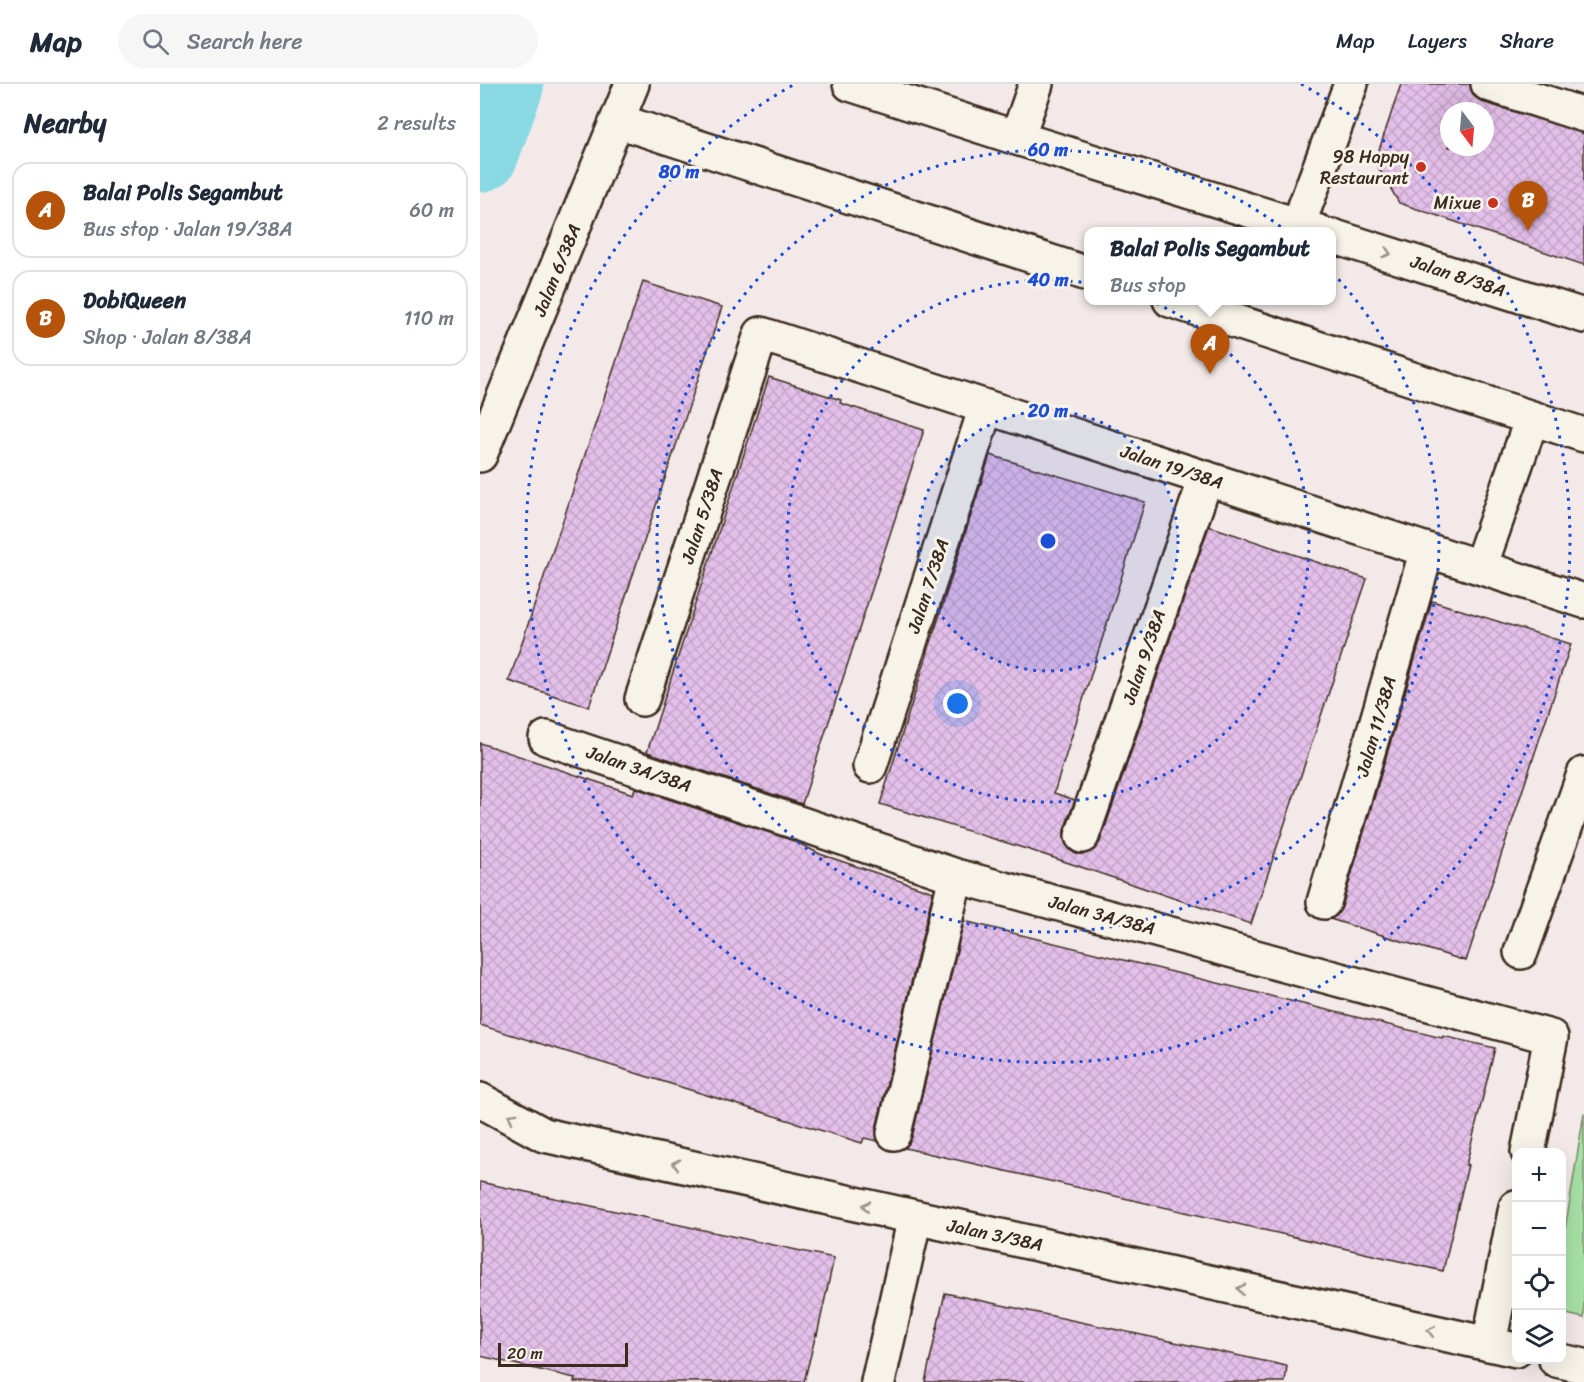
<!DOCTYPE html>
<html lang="en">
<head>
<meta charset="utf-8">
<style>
  body { margin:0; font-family:Sriracha,sans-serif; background:#f6f6f7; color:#1f2937 }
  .controls { position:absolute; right:18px; bottom:18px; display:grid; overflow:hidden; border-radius:12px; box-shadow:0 6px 24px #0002 }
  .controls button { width:54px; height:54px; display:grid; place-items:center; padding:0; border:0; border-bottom:2px solid #e0e1e3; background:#fff; color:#1f2937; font:30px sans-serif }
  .compass { position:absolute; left:960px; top:18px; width:54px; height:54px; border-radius:50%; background:#fff; box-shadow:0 6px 24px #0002; rotate:164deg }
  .scale { position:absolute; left:18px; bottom:15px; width:130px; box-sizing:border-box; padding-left:6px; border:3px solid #3b2a1e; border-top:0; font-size:16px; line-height:21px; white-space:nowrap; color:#3b2a1e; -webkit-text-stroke:4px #f7f3e8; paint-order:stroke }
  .you { position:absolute; left:478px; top:620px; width:21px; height:21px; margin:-15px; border:4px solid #fff; border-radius:50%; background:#1a73e8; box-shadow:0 0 0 9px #1a73e833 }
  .badge { display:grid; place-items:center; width:39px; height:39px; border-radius:50%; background:#b45309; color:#fff; font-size:20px; font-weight:700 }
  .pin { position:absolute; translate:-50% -50px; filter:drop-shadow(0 2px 3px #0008) }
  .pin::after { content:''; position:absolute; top:32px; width:21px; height:18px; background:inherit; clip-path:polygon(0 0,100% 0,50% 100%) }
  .popup { position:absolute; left:604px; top:143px; width:252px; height:78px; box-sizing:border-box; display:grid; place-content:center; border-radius:12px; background:#fff; filter:drop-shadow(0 2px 4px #0005); font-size:20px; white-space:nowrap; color:#747a83 }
  .popup b { font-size:22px; color:#1f2937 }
  .popup::after { content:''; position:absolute; left:50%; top:100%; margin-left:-12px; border:12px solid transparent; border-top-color:#fff }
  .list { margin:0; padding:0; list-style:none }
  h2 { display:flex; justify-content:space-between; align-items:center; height:78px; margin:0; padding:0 24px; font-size:26px }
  h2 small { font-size:20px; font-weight:400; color:#747a83 }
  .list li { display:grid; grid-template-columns:39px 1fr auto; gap:18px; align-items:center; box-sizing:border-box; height:96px; margin:0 12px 12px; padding:0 12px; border:2px solid #e0e1e3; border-radius:18px }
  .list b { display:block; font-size:22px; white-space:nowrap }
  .list p { margin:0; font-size:20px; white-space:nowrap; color:#747a83 }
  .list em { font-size:20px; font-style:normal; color:#747a83 }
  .icon { flex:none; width:33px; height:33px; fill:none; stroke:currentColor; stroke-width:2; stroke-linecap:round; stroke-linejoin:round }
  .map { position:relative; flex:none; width:1104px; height:1298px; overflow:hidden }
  header { display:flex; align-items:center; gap:36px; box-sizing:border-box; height:84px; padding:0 30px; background:#fff; border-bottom:2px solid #e0e1e3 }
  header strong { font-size:28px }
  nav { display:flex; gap:33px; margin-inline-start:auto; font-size:21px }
  .search { width:420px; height:54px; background:#f6f6f7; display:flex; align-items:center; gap:15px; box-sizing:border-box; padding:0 21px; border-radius:33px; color:#747a83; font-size:22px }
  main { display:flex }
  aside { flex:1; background:#fff }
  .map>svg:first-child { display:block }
  .park { fill:#a7e1a7; stroke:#718662; stroke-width:1.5 }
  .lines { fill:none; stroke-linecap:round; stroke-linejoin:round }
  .river { stroke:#88d9e3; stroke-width:78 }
  .building { fill:url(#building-cross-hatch); stroke:#3b2a1e; stroke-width:1.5; fill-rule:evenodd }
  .minor-casing { stroke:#3b2a1e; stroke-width:38 }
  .minor { stroke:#f7f3e8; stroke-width:33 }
  .oneway { stroke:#998e83 }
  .ring { fill:none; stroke:#1d4ed8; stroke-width:3; stroke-dasharray:3 6 }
  .poi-dot { fill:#c8321e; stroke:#f7f3e8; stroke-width:2 }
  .labels { text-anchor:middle; stroke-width:6; stroke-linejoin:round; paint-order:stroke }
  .poi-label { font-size:18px; fill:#3b2a1e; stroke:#f7f3e8; text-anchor:end }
  .street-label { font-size:18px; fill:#3b2a1e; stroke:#f7f3e8 }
  .centre { fill:#1d4ed8; stroke:#f7f3e8; stroke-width:3 }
  .ring-label { font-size:18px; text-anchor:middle; font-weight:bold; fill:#1d4ed8; stroke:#f7f3e8; stroke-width:6; stroke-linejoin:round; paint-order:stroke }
</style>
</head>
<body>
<header>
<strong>Map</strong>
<div class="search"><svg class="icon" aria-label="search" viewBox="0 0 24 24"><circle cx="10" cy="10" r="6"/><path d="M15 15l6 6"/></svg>Search here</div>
<nav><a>Map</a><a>Layers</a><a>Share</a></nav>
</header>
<main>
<aside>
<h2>Nearby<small>2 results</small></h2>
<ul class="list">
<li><span class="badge">A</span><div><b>Balai Polis Segambut</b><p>Bus stop · Jalan 19/38A</p></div><em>60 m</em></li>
<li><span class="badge">B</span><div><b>DobiQueen</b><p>Shop · Jalan 8/38A</p></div><em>110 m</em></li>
</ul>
</aside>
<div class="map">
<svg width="1104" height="1298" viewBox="0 0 1104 1298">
  <defs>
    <pattern id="building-cross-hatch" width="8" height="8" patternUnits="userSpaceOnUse" patternTransform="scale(1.5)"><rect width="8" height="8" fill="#e3bfe9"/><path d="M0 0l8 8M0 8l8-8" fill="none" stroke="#c4a4c7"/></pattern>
  </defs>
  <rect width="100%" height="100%" fill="#f3e9e8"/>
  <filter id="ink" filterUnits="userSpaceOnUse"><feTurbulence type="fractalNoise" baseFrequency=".0167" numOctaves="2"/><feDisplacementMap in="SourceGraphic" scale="12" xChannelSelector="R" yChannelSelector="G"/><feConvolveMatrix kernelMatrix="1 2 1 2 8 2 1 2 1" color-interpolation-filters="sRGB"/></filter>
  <g filter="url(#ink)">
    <path class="park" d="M1104 1029V1234L1082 1229V1165Z"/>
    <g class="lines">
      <path class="river" d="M0 69 25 0"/>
    </g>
    <path class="building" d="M921 0H990L994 12 1002 18 1104 49V181L919 119 895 78ZM969 27H1005V63H969Z
      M163 198 242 223 109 623 29 597Z
      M289 293 361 316 360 319 444 346 322 720 167 668Z
      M510 371 665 418 574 709 595 716 584 746V755L588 765 596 770H605L614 766 620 758 729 442 887 495 771 840 553 767 400 720Z
      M952 517 1091 560 986 877 850 835 857 831 862 823Z
      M0 659 153 710 155 704 314 757 340 770 453 808 396 1045 398 1057 384 1054 382 1059 0 941Z
      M484 837 962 954 963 952 1015 964 986 1081H988L963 1187 425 1064 432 1053Z
      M0 1098 354 1174 337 1251 336 1250 324 1298H94L95 1294 0 1272Z
      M465 1209 807 1282 805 1298H445Z"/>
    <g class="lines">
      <defs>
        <path id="minor" d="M370 0 537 54 839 148
          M1008 0 1104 31
          M138 37 608 190
          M537 54 556 0
          M818 141 871 0
          M852 152 1104 232
          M690 216 1104 351
          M0 371 152 0
          M1000 483 1052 334
          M162 615 281 250 1104 517
          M66 654 476 792 1071 953 1048 1068
          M390 682 506 323
          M602 752 726 394
          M844 818 947 466
          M1041 868 1104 690
          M0 1016 64 1051 1036 1266
          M414 1049 476 792
          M1009 1260 1036 1123
          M1076 1276 1104 1282
          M398 1298 435 1133"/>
      </defs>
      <use href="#minor" class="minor-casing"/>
      <use href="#minor" class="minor"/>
    </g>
    <defs><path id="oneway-chevron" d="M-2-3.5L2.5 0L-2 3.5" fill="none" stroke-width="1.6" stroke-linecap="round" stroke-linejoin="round" transform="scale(1.5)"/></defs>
    <g class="oneway">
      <use href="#oneway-chevron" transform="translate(907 169) rotate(18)"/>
      <use href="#oneway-chevron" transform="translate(32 1033) rotate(-151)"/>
      <use href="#oneway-chevron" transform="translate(196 1080) rotate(-167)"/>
      <use href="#oneway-chevron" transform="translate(386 1122) rotate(-167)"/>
      <use href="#oneway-chevron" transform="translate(761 1205) rotate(-168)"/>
      <use href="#oneway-chevron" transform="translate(951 1247) rotate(-168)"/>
    </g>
  </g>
  <circle cx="568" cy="457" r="130" fill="#1d4ed8" fill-opacity=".12"/>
  <g class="ring">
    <circle cx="568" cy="457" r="130"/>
    <circle cx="568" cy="457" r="261"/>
    <circle cx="568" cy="457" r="391"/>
    <path d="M821 0A522 522 0 1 1 315 0"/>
  </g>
  <g class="poi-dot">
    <circle cx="941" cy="83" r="6"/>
    <circle cx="1013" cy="119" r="6"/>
  </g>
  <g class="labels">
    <g class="poi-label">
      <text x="929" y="79">98 Happy<tspan x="929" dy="21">Restaurant</tspan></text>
      <text x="1001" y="125">Mixue</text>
    </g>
    <g class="street-label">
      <text transform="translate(77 186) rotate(-68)" y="6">Jalan 6/38A</text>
      <text transform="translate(978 192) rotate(18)" y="6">Jalan 8/38A</text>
      <text transform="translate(692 383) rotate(18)" y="6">Jalan 19/38A</text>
      <text transform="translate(222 432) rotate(-72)" y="6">Jalan 5/38A</text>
      <text transform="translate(448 502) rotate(-72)" y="6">Jalan 7/38A</text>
      <text transform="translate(664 573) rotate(-71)" y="6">Jalan 9/38A</text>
      <text transform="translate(896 642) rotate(-74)" y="6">Jalan 11/38A</text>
      <text transform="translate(159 685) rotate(19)" y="6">Jalan 3A/38A</text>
      <text transform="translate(622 831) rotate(15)" y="6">Jalan 3A/38A</text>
      <text transform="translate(515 1151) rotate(12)" y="6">Jalan 3/38A</text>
    </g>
  </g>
  <circle cx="568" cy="457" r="9" class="centre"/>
  <g class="ring-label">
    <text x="568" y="72">60 m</text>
    <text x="199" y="94">80 m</text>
    <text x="568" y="202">40 m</text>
    <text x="568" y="333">20 m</text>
  </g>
</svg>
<div class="controls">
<button>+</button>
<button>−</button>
<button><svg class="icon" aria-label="locate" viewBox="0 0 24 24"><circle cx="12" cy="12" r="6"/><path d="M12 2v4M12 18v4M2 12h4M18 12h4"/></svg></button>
<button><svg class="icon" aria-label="layers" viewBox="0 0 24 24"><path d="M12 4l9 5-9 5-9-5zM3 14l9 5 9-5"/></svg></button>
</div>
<svg class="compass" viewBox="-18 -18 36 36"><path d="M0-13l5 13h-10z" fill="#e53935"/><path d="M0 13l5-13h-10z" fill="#747a83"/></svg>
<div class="scale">20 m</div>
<div class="you"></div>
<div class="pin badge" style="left:730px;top:290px">A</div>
<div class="popup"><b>Balai Polis Segambut</b>Bus stop</div>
<div class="pin badge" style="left:1048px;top:147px">B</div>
</div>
</main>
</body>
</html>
